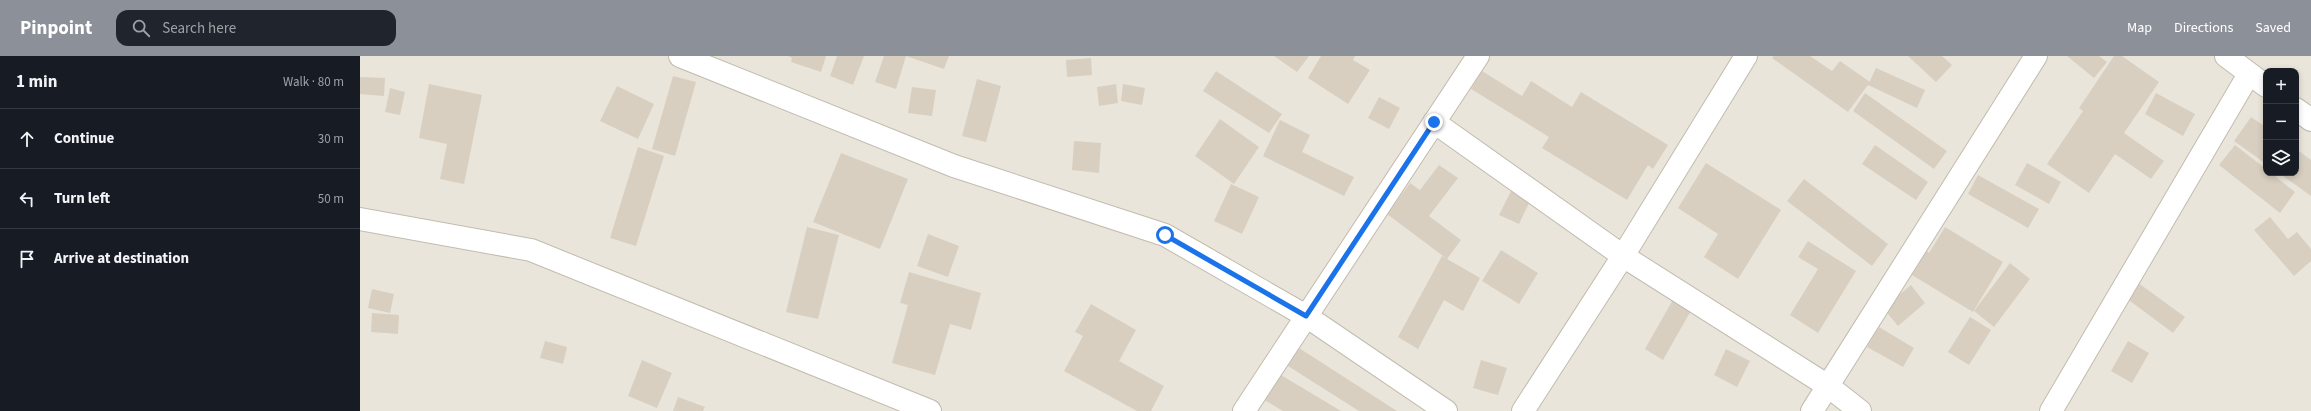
<!DOCTYPE html>
<html lang="en">
<head>
<meta charset="utf-8">
<style>
  body { margin:0; font-family:"Source Sans 3",sans-serif; background:#20242c; color:#f1f3f6 }
  .controls { position:absolute; right:12px; top:12px; display:grid; overflow:hidden; border-radius:8px; box-shadow:0 2px 6px #0003 }
  .controls button { width:36px; height:36px; display:grid; place-items:center; padding:0; border:0; border-bottom:1px solid #363941; background:#171b24; color:#f1f3f6; font:20px sans-serif }
  .stop { position:absolute; width:12px; height:12px; margin:-9px; border:3px solid #1a73e8; border-radius:50%; background:#fff }
  .stop.end { background:#1a73e8; border-color:#fff; box-shadow:0 1px 4px #0008 }
  .list { margin:0; padding:0; list-style:none }
  h2 { display:flex; justify-content:space-between; align-items:center; height:52px; margin:0; padding:0 16px; font-size:17px }
  h2 small { font-size:13px; font-weight:400; color:#9ea1a6 }
  .list li { display:grid; grid-template-columns:26px 1fr auto; gap:12px; align-items:center; box-sizing:border-box; height:60px; padding:0 16px; border-top:1px solid #363941 }
  .list b { display:block; font-size:15px; white-space:nowrap }
  .list em { font-size:13px; font-style:normal; color:#9ea1a6 }
  .icon { flex:none; width:22px; height:22px; fill:none; stroke:currentColor; stroke-width:2; stroke-linecap:round; stroke-linejoin:round }
  .map { position:relative; flex:none; width:1951px; height:355px; overflow:hidden }
  header { display:flex; align-items:center; gap:24px; box-sizing:border-box; height:56px; padding:0 20px; background:#8c9099; color:#fff }
  header strong { font-size:19px }
  nav { display:flex; gap:22px; margin-inline-start:auto; font-size:14px }
  .search { width:280px; height:36px; background:#20242c; display:flex; align-items:center; gap:10px; box-sizing:border-box; padding:0 14px; border-radius:12px; color:#9ea1a6; font-size:15px }
  main { display:flex }
  aside { flex:1; background:#171b24 }
  .map>svg:first-child { display:block }
  .residential { fill:#eae5da; fill-rule:evenodd }
  .building { fill:#d8cfc1 }
  .lines { fill:none; stroke-linecap:round; stroke-linejoin:round }
  .minor-casing { stroke:#c2bbae; stroke-width:24 }
  .minor { stroke:#fff; stroke-width:22 }
  .route { stroke:#1a73e8; stroke-width:5 }
</style>
</head>
<body>
<header>
<strong>Pinpoint</strong>
<div class="search"><svg class="icon" aria-label="search" viewBox="0 0 24 24"><circle cx="10" cy="10" r="6"/><path d="M15 15l6 6"/></svg>Search here</div>
<nav><a>Map</a><a>Directions</a><a>Saved</a></nav>
</header>
<main>
<aside>
<h2>1 min<small>Walk · 80 m</small></h2>
<ul class="list">
<li><svg class="icon" aria-label="ahead" viewBox="0 0 24 24"><path d="M12 20V5M6 11l6-6 6 6"/></svg><div><b>Continue</b></div><em>30 m</em></li>
<li><svg class="icon" aria-label="left" viewBox="0 0 24 24"><path d="M17 20v-9H6M10 6l-5 5 5 5"/></svg><div><b>Turn left</b></div><em>50 m</em></li>
<li><svg class="icon" aria-label="arrive" viewBox="0 0 24 24"><path d="M6 21V4h12l-3 4 3 4H6"/></svg><div><b>Arrive at destination</b></div></li>
</ul>
</aside>
<div class="map">
<svg width="1951" height="355" viewBox="0 0 1951 355">
  <rect width="100%" height="100%" fill="#f6f3ec"/>
  <path class="residential" d="M0 0H1951V355H0ZM1906 15H1936V117H1906Z"/>
  <path class="building" d="M428 0H466L461 16 431 6 432 2Z
    M477 0H504L493 29 470 20Z
    M524 0H589L584 13 546 0 536 33 515 26Z
    M914 0H949L937 16Z
    M961 0H995L993 4 1010 14 988 48 948 22Z
    M1414 0H1450L1472 15 1480 5 1510 26 1488 56 1412 2Z
    M1548 0H1582L1592 9 1576 26Z
    M1707 0H1739L1747 6 1734 22Z
    M1754 0H1762L1799 26 1764 77 1804 105 1791 123 1755 98 1729 137 1687 108 1723 55 1719 52Z
    M731 2 732 19 707 21 706 4Z
    M1516 12 1565 34 1557 52 1508 29Z
    M856 15 922 58 909 77 843 35Z
    M1122 15 1162 40 1171 25 1212 51 1221 36 1308 89 1293 113 1288 109 1267 144 1182 92 1189 81 1111 33Z
    M313 20 336 26 315 100 292 93Z
    M0 21 25 22 24 40 0 38Z
    M617 23 641 30 626 86 602 80Z
    M69 28 122 39 104 128 80 123 87 88 59 82Z
    M756 28 758 47 739 50 737 31Z
    M763 28 785 32 782 49 761 45Z
    M257 30 294 48 278 83 240 65Z
    M552 31 576 34 572 60 548 57Z
    M30 32 45 36 40 59 25 56Z
    M1505 37 1587 95 1574 113 1493 55Z
    M1796 37 1835 58 1823 80 1785 58Z
    M1019 41 1040 52 1029 73 1008 62Z
    M1891 61 1906 71V108L1874 85Z
    M860 63 899 91 874 128 835 100Z
    M920 64 950 79 942 96 994 121 984 140 903 100Z
    M714 85 741 87 739 117 712 114Z
    M1515 89 1568 126 1556 144 1502 108Z
    M1875 89 1906 113V117H1911L1935 136 1920 157 1859 109Z
    M278 91 304 100 276 190 250 182Z
    M1936 93 1951 104V140L1919 117H1936Z
    M481 97 548 123 520 193 453 166Z
    M1346 107 1421 154 1378 223 1344 201 1358 178 1318 152Z
    M1667 107 1701 126 1689 148 1655 129Z
    M1079 109 1098 122 1069 160 1101 184 1087 203 1027 158 1050 127 1060 134Z
    M1618 119 1679 153 1668 172 1608 138Z
    M1444 123 1528 188 1512 210 1427 145Z
    M871 128 899 141 882 178 854 165Z
    M1151 135 1170 145 1159 168 1139 159Z
    M1910 161 1928 183 1937 176 1951 193V205L1934 220 1894 174Z
    M447 171 479 179 458 263 426 256Z
    M1585 171 1643 206 1613 256 1552 219 1567 195 1569 197Z
    M568 178 599 190 588 221 557 210Z
    M1448 185 1496 215 1458 277 1430 259 1458 213 1438 201Z
    M1141 194 1178 217 1159 248 1122 225Z
    M1082 200 1120 222 1103 255 1084 244 1058 293 1038 281Z
    M1650 207 1670 223 1634 271 1614 255Z
    M549 216 621 237 611 274 590 268 575 319 532 307 548 249 540 247Z
    M1777 226 1825 261 1813 277 1766 242Z
    M1551 229 1565 247 1538 270 1523 252Z
    M12 233 34 238 30 257 8 252Z
    M1315 240 1333 251 1303 304 1285 293Z
    M731 248 776 274 759 305 804 330 791 355H777L704 315 723 280 715 276Z
    M12 257 39 259 38 278 11 276Z
    M1610 261 1631 274 1609 309 1588 296Z
    M1519 271 1554 292 1543 311 1507 291Z
    M185 285 207 291 203 308 180 302Z
    M1768 285 1789 297 1772 327 1751 315Z
    M939 292 1037 355H999L928 310Z
    M1366 293 1390 305 1377 331 1354 319Z
    M282 304 312 317 297 352 268 340Z
    M1121 304 1147 312 1138 339 1113 332Z
    M916 316 981 355H923L901 342Z
    M318 341 345 351 343 355H313Z"/>
  <g class="lines">
    <defs>
      <path id="minor" d="M320 0 594 110 805 179 946 260 1086 355
        M1866 0 1906 30
        M1936 53 1951 64
        M1074 66 1263 200 1468 330 1500 355
        M0 163 171 194 570 355
        M884 355 1118 0
        M1163 355 1263 200 1386 0
        M1452 355 1676 0
        M1691 355 1889 18"/>
    </defs>
    <use href="#minor" class="minor-casing"/>
    <use href="#minor" class="minor"/>
  </g>
  <g class="lines">
    <path class="route" d="M805 179 946 260 1074 66"/>
  </g>
</svg>
<div class="controls">
<button>+</button>
<button>−</button>
<button><svg class="icon" aria-label="layers" viewBox="0 0 24 24"><path d="M12 4l9 5-9 5-9-5zM3 14l9 5 9-5"/></svg></button>
</div>
<div class="stop" style="left:805px;top:179px"></div>
<div class="stop end" style="left:1074px;top:66px"></div>
</div>
</main>
</body>
</html>
